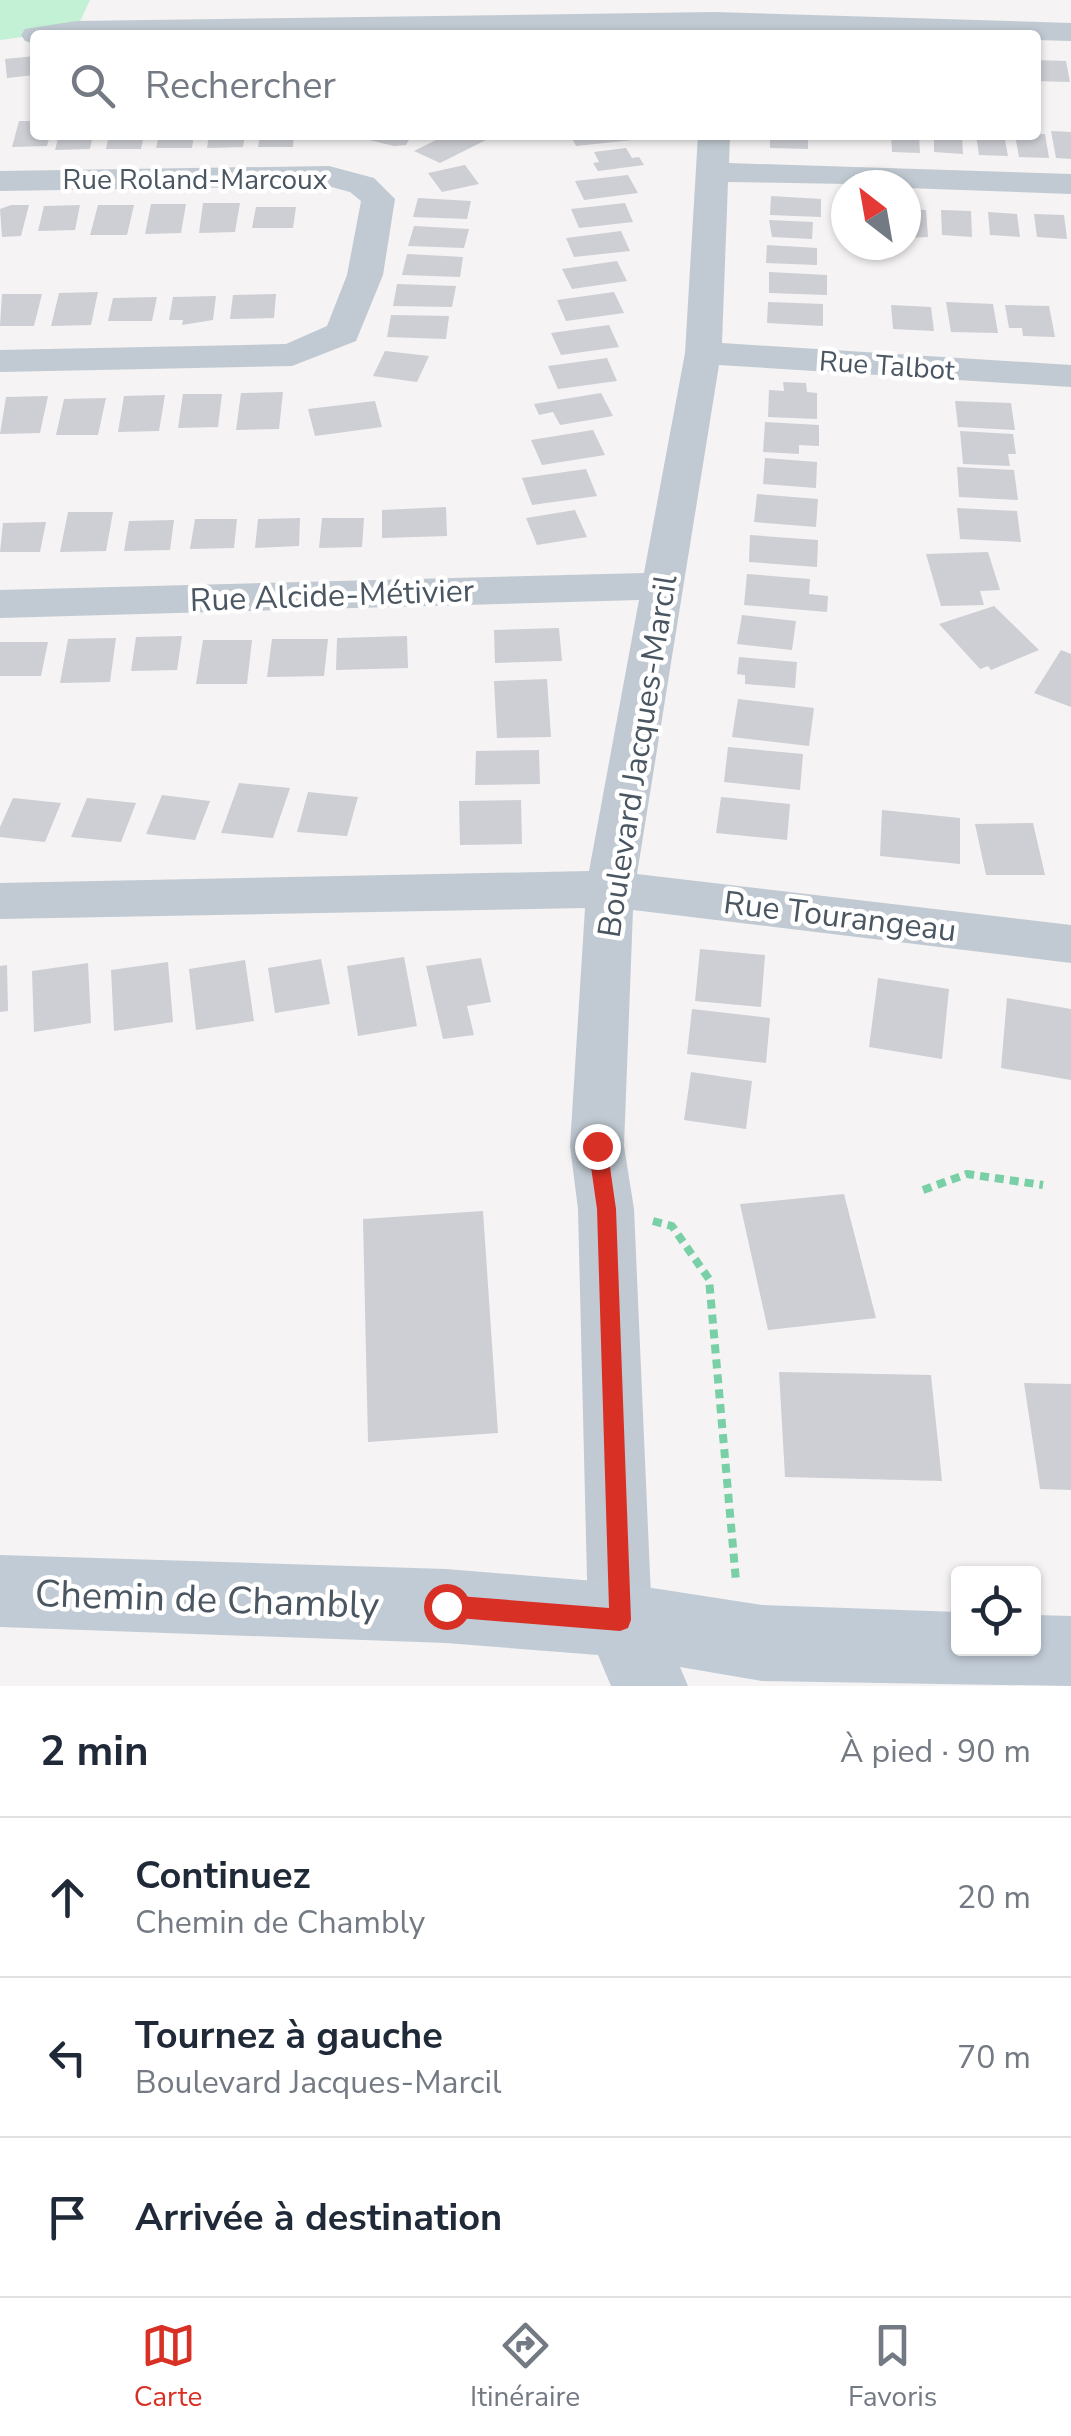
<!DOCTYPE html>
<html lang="fr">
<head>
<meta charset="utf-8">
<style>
  body { margin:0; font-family:"Nunito Sans",sans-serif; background:#f6f6f7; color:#1f2937 }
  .controls { position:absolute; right:30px; bottom:30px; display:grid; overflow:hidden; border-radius:10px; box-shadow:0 2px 8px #0004 }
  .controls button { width:90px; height:90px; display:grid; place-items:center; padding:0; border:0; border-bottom:2px solid #e0e1e3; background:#fff; color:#1f2937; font:50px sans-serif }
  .compass { position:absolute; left:831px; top:170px; width:90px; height:90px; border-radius:50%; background:#fff; box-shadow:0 2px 8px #0004; rotate:329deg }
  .stop { position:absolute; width:30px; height:30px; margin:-22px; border:8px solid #d93025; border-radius:50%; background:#fff }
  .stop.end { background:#d93025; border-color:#fff; box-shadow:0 2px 10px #0008 }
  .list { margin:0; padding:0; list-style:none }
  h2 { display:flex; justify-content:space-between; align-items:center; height:130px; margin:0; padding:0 40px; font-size:42px }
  h2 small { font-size:32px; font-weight:400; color:#747a83 }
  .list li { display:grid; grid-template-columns:65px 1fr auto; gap:30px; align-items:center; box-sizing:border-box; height:160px; padding:0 40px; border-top:2px solid #e0e1e3 }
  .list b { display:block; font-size:38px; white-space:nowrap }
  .list p { margin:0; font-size:32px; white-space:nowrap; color:#747a83 }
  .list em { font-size:32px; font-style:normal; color:#747a83 }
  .icon { flex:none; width:55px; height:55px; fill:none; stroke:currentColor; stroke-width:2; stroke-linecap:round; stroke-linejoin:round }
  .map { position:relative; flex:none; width:1071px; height:1686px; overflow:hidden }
  .search { position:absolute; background:#fff; box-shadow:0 2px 8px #0004; left:30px; right:30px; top:30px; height:110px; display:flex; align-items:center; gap:25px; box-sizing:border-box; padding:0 35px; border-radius:10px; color:#747a83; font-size:38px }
  .sheet { height:610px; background:#fff }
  nav { display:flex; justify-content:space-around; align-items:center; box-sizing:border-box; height:140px; border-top:2px solid #e0e1e3; background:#fff; font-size:28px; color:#747a83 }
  nav a { display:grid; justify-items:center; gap:5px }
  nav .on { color:#d93025 }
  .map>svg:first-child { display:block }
  .green { fill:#c3f1d5 }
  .building { fill:#cdcfd5 }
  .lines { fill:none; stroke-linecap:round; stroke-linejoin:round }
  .path { stroke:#7ad0a6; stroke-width:8; stroke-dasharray:9 6; stroke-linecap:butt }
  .street { fill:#c1cad2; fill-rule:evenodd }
  .secondary { fill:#c1cbd6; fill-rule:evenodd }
  .route { fill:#d93025 }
  .labels { text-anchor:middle; stroke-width:9; stroke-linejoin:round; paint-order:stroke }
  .far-street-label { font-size:28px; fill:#4a5661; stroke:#fff }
  .street-label { font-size:32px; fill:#4a5661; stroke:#fff }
  .near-street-label { font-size:38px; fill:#4a5661; stroke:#fff }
</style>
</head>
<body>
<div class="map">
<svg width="1071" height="1686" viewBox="0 0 1071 1686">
  <rect width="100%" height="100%" fill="#f5f3f3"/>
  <path class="green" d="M0 0H90L76 30 0 40Z"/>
  <path class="building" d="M35 56V75L7 78 5 59Z
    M1036 60 1066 61 1070 82 1036 81Z
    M19 121H35V135H50L47 146 12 147Z
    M1051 131 1071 132V159L1056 158Z
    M1045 134 1049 158 1019 157 1015 135Z
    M59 135H93L90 149 55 150Z
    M109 135H144L141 149H106Z
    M159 135H194L192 148H156Z
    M209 135H245L243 147 207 148Z
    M260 135H294L293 147H258Z
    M372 135H412L406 145 394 146 369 140Z
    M446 135H485L490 138 440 163 414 151Z
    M582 135H640L642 139 576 146 571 136Z
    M770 135H808V149L770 148Z
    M891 135H919L920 153 892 152Z
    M934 135H962L963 154 934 152Z
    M976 135H1004L1008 156 979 155Z
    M626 148 632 158 639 157 644 165 598 171 593 163 599 162 594 152Z
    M465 165 479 184 442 192 428 173Z
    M628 175 638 193 584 200 575 181Z
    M771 196 821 199V217L770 215Z
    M418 198 471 201 467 219 413 217Z
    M203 203H240L235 232 199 233Z
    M625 203 633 222 579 228 571 209Z
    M151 204H186L181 233 145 234Z
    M11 205H29L21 236 2 237 0 209Z
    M80 205 75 230 38 231 44 206Z
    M98 205H134L127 235H90Z
    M256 207H296L293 228H252Z
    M906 209 926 210 928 237 906 238Z
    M941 210 971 211 972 237 942 235Z
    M988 212 1017 214 1020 237 990 235Z
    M1034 214 1064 215 1067 239 1037 237Z
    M769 220 813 222 812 239 772 237Z
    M414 226 469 229 464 248 408 246Z
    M621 231 630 251 574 257 566 238Z
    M767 245 817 248V265L766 263Z
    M407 254 463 257 460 277 402 275Z
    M617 261 627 281 572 289 562 269Z
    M769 272 827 275V295L769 293Z
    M397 284 456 286 452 307 393 306Z
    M98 292 91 325 51 326 59 293Z
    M614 292 624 313 566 321 557 300Z
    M2 294H42L34 326H0Z
    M276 294 274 318 230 319 233 295Z
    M216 296 213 320 182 325 183 320H169L173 297Z
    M157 297 152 321H108L113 298Z
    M768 302 823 304V326L767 323Z
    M946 302 993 304 998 333 951 332Z
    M891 305 931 307 934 331 893 329Z
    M1005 305 1049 306 1055 337 1023 336 1022 328H1009Z
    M391 315 449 316 446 339 387 337Z
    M609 325 619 347 561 355 551 333Z
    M385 351 429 356 417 382 373 376Z
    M607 358 617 381 558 389 548 366Z
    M783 382 806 383 807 392 817 393V419L768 417 769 390 784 391Z
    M283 392 279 429 236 430 241 393Z
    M601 393 613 416 560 425 553 412 539 415 534 404Z
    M183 394H222L218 427 178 428Z
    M165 395 159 431 118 432 124 396Z
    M48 396 40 433 0 434 6 397Z
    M106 398 98 435H56L64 399Z
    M375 401 382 427 315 436 308 409Z
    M955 401 1011 403 1015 430 958 427Z
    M765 422 819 425V446L799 445V454L763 452Z
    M593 430 605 455 542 465 531 440Z
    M960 431 1013 434 1016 454H1008L1010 466 963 464Z
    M765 458 817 462 816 488 763 484Z
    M957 467 1014 470 1018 500 959 497Z
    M586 469 597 496 532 505 522 478Z
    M757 494 818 499 816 527 754 522Z
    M446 507 447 536 382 538V510Z
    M957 508 1017 511 1021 542 960 539Z
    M575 510 587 537 537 545 526 518Z
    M68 512H113L106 551 60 552Z
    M300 518 299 546 255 548 258 519Z
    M322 518H364L362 547 319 548Z
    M195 519H237L234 548 190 549Z
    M174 520 170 550 124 551 129 521Z
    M46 522 40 552H0L3 523Z
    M750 535 818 540 817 567 749 562Z
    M988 552 1000 590 980 591 984 605 941 606 926 554Z
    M747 574 810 579 809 594 828 596 827 612 744 605Z
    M994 606 1039 650 991 670 988 666 980 669 939 624Z
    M742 615 796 621 792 650 737 644Z
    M559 628 562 661 495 663 494 630Z
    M182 636 177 670 131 671 136 637Z
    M407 636 408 668 336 670 337 638Z
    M116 638 110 682 60 683 68 639Z
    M272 639H328L324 676 267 677Z
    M203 640H252L247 684H196Z
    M0 642H48L41 676H0Z
    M1061 650 1071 654V707L1034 693Z
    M739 657 797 662 795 688 745 684V675L737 674Z
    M547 679 551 737 497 738 494 681Z
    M738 699 814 708 809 746 732 737Z
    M728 747 803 754 800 790 724 782Z
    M539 750 540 784 475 785 476 751Z
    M239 783 290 788 273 838 221 833Z
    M308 792 358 797 347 836 297 832Z
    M162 795 210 801 195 840 146 834Z
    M721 797 790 804 787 840 716 833Z
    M13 798 61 803 45 842 0 837V827Z
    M87 798 136 803 121 842 71 837Z
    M521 800 522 844 460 845 459 801Z
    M882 810 960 818V864L880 856Z
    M1033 823 1045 875H986L975 824Z
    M700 949 765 955 761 1007 695 1001Z
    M404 957 417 1026 358 1036 347 966Z
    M481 958 491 1002 467 1006 474 1035 443 1039 426 966Z
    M321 959 330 1004 275 1013 268 968Z
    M245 960 254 1021 196 1030 189 969Z
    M168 962 173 1022 114 1031 111 970Z
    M88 963 91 1023 34 1032 32 971Z
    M7 965 8 1011 0 1012V966Z
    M878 978 949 989 942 1059 869 1047Z
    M1007 998 1071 1009V1080L1001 1068Z
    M692 1009 770 1018 766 1063 687 1054Z
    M691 1072 752 1081 746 1129 684 1120Z
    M844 1194 876 1318 768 1330 740 1204Z
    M483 1211 498 1433 368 1442 363 1219Z
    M779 1372 931 1375 942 1481 785 1477Z
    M1024 1383 1071 1384V1490L1040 1489Z"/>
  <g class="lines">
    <path class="path" d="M923 1190 967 1174 1043 1185
      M653 1221 672 1226 709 1279 736 1581"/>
    <path class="street" d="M715 12 1071 23V41L1036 40V35L715 30 35 35V44L25 41 21 35 25 29 76 21Z
      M698 135H730L729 163 1071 174V194L906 188V185L728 182 722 343 1071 365V387L719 365 637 874 1071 925V963L633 910 624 1146 634 1209 652 1620 643 1643 620 1652 597 1643 588 1620 578 1209 570 1146 585 908 0 919V883L589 871 639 600 0 618V590L644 573 685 353Z
      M329 166 374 178 395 199 383 275 356 341 292 366 0 372V350L286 344 327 326 347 275 361 201 350 192 328 186 0 191V171Z"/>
    <path class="secondary" d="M0 1555 446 1569 620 1583 762 1605 958 1612V1648H1034V1615L1071 1616V1686L762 1681 680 1667 688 1686H611L598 1655 446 1643 0 1627Z"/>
  </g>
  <path class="route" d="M597 1138 607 1146 616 1209 631 1620 628 1628 620 1631 446 1617 438 1614 435 1606 438 1599 446 1595 609 1608 597 1209 588 1146Z"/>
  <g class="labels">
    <g class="far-street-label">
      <text x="195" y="189">Rue Roland-Marcoux</text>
      <text transform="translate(887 365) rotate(4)" y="10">Rue Talbot</text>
    </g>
    <g class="street-label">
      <text transform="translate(332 595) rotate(-2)" y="11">Rue Alcide-Métivier</text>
      <text transform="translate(637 756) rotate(-81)" y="11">Boulevard Jacques-Marcil</text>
      <text transform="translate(840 916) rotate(7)" y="11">Rue Tourangeau</text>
    </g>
    <g class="near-street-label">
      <text transform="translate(207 1599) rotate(2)" y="13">Chemin de Chambly</text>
    </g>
  </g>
</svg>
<div class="controls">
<button><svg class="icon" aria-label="locate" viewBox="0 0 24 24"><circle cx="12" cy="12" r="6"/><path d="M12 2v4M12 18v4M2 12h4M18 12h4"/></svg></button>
</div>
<svg class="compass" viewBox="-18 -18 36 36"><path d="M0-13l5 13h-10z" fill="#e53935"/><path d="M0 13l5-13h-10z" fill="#747a83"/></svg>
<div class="stop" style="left:446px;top:1606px"></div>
<div class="stop end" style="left:597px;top:1146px"></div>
<div class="search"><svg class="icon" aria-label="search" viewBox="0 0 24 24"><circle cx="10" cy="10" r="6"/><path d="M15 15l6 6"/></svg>Rechercher</div>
</div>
<section class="sheet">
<h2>2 min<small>À pied · 90 m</small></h2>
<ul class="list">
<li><svg class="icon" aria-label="ahead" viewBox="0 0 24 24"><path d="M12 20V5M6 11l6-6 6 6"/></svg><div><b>Continuez</b><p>Chemin de Chambly</p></div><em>20 m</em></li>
<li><svg class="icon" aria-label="left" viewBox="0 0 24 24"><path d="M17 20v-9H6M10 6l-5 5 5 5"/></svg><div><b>Tournez à gauche</b><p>Boulevard Jacques-Marcil</p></div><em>70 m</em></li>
<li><svg class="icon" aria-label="arrive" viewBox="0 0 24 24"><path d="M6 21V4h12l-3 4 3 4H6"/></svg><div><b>Arrivée à destination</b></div></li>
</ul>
</section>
<nav>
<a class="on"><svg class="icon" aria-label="map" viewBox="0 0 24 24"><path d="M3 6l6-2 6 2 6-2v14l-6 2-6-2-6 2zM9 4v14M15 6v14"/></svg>Carte</a>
<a><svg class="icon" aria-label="directions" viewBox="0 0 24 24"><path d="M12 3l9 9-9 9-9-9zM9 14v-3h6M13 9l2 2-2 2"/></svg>Itinéraire</a>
<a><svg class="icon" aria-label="saved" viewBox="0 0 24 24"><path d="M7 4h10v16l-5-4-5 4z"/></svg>Favoris</a>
</nav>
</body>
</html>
